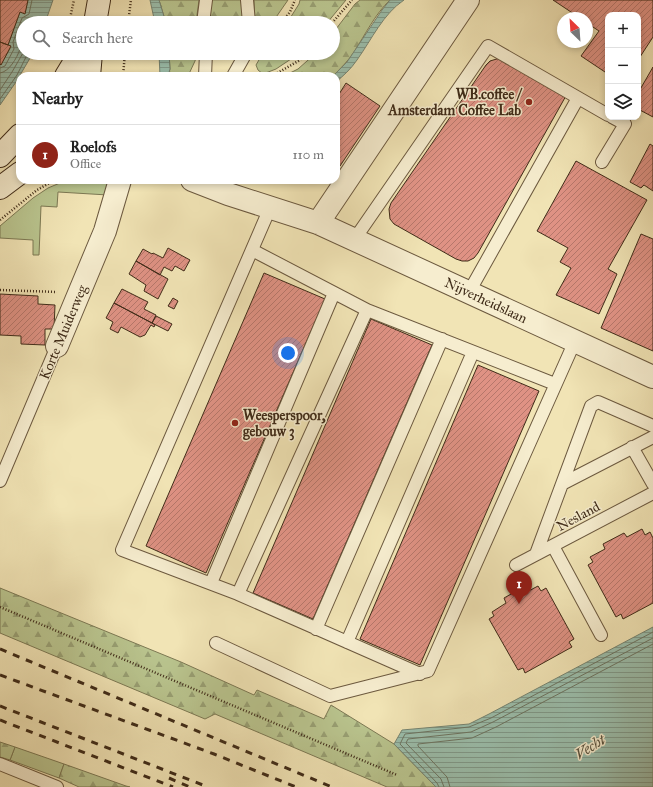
<!DOCTYPE html>
<html lang="en">
<head>
<meta charset="utf-8">
<style>
  body { margin:0; font-family:"IM FELL Great Primer",serif; background:#f6f6f6; color:#222 }
  .controls { position:absolute; right:12px; top:12px; display:grid; overflow:hidden; border-radius:8px; box-shadow:0 2px 6px #0003 }
  .controls button { width:36px; height:36px; display:grid; place-items:center; padding:0; border:0; border-bottom:1px solid #e0e0e0; background:#fff; color:#222; font:20px sans-serif }
  .compass { position:absolute; left:557px; top:12px; width:36px; height:36px; border-radius:50%; background:#fff; box-shadow:0 2px 6px #0003; rotate:335deg }
  .you { position:absolute; left:288px; top:353px; width:14px; height:14px; margin:-10px; border:3px solid #fff; border-radius:50%; background:#1a73e8; box-shadow:0 0 0 6px #1a73e833 }
  .badge { display:grid; place-items:center; width:26px; height:26px; border-radius:50%; background:#8f2418; color:#fff; font-size:13px; font-weight:700 }
  .pin { position:absolute; translate:-50% -33px; filter:drop-shadow(0 1px 2px #0008) }
  .pin::after { content:''; position:absolute; top:21px; width:14px; height:12px; background:inherit; clip-path:polygon(0 0,100% 0,50% 100%) }
  .list { margin:0; padding:0; list-style:none }
  h2 { display:flex; justify-content:space-between; align-items:center; height:52px; margin:0; padding:0 16px; font-size:17px }
  h2 small { font-size:13px; font-weight:400; color:#767676 }
  .list li { display:grid; grid-template-columns:26px 1fr auto; gap:12px; align-items:center; box-sizing:border-box; height:60px; padding:0 16px; border-top:1px solid #e0e0e0 }
  .list b { display:block; font-size:15px; white-space:nowrap }
  .list p { margin:0; font-size:13px; white-space:nowrap; color:#767676 }
  .list em { font-size:13px; font-style:normal; color:#767676 }
  .icon { flex:none; width:22px; height:22px; fill:none; stroke:currentColor; stroke-width:2; stroke-linecap:round; stroke-linejoin:round }
  .map { position:relative; flex:none; width:653px; height:787px; overflow:hidden }
  .search { position:absolute; background:#fff; box-shadow:0 2px 6px #0003; left:16px; top:16px; width:324px; height:44px; display:flex; align-items:center; gap:10px; box-sizing:border-box; padding:0 14px; border-radius:22px; color:#767676; font-size:15px }
  .panel { position:absolute; background:#fff; box-shadow:0 2px 6px #0003; left:16px; top:72px; width:324px; height:112px; border-radius:12px }
  .map>svg:first-child { display:block }
  .grass { fill:#b9c48e; stroke:#7c7853 }
  .forest { fill:url(#forest-firs); stroke:#7c7853 }
  .water { fill:url(#water-rules); stroke:#768471 }
  .lines { fill:none; stroke-linecap:round; stroke-linejoin:round }
  .shore { stroke:#6d7562; stroke-width:1 }
  .building { fill:url(#building-hatch); stroke:#3f2b18 }
  .lane-casing { stroke:#6c593f; stroke-width:14 }
  .street-casing { stroke:#6c593f; stroke-width:24 }
  .secondary-casing { stroke:#3f2b18; stroke-width:24 }
  .path { stroke:#3f2b18; stroke-width:2.5; stroke-dasharray:1 2; stroke-linecap:butt }
  .lane { stroke:#f6edcf; stroke-width:12 }
  .street { stroke:#f6edcf; stroke-width:22 }
  .secondary { stroke:#f6edcf; stroke-width:22 }
  .rail { stroke:#3f2b18; stroke-width:3; stroke-dasharray:7 7; stroke-linecap:butt }
  .poi-dot { fill:#8f2418; stroke:#f6edcf; stroke-width:1.5 }
  .labels { text-anchor:middle; stroke-width:3; stroke-linejoin:round; paint-order:stroke }
  .poi-label { font-size:14px; font-weight:bold; fill:#3f2b18; stroke:#f6edcf; text-anchor:end }
  .street-label { font-size:14px; fill:#3f2b18; stroke:#f6edcf }
  .water-label { font-size:15px; font-style:italic; fill:#56503d; stroke:#f6edcf }
</style>
</head>
<body>
<div class="map">
<svg width="653" height="787" viewBox="0 0 653 787">
  <defs>
    <pattern id="forest-firs" width="22" height="20" patternUnits="userSpaceOnUse"><rect width="22" height="20" fill="#b9c48e"/><path d="M5 1l3.5 6h-7zM16 11l3.5 6h-7z" fill="#989f73"/></pattern>
    <pattern id="water-rules" width="6" height="5" patternUnits="userSpaceOnUse"><rect width="6" height="5" fill="#9bbfad"/><path d="M0 2.5h6" fill="none" stroke="#809b8c"/></pattern>
    <pattern id="building-hatch" width="6" height="6" patternUnits="userSpaceOnUse"><rect width="6" height="6" fill="#df9284"/><path d="M-1 1l2-2M0 6l6-6M5 7l2-2" fill="none" stroke="#b6776b"/></pattern>
  </defs>
  <rect width="100%" height="100%" fill="#f1e4b5"/>
  <filter id="stains"><feTurbulence type="fractalNoise" baseFrequency=".005" numOctaves="4"/><feColorMatrix values="0 0 0 0 .2 0 0 0 0 .09 0 0 0 0 .02 0 0 0 .5 -.17"/></filter>
  <radialGradient id="worn" r=".72"><stop offset=".6" stop-color="#630" stop-opacity="0"/><stop offset="1" stop-color="#630" stop-opacity=".3"/></radialGradient>
  <path class="grass" d="M67 180H112L108 195 58 192 57 207 41 206 39 255H33V240L0 238V226L33 198 48 188Z
    M15 747 64 764 59 778 10 760Z"/>
  <path class="forest" d="M159 0H199L196 23H166Z
    M211 0H241L244 23H208Z
    M254 0H288L272 23H255Z
    M300 0H346L327 23H287L299 4Z
    M360 0H390C375 14 365 35 354 52 348 61 341 68 333 76H284L298 69 316 53H333V33L355 4Z
    M169 53H197L195 61 188 76H168L170 69Z
    M263 53H300L276 69 263 74 258 70 256 65Z
    M0 588 181 662 254 695 257 690 324 719 331 705 394 744 436 787H387L215 714 205 719 0 633Z
    M0 742 15 747 10 760 0 757Z
    M64 764 126 786 130 787H79L59 778Z"/>
  <path class="water" d="M28 0H53L45 23H23V53H33L16 82 0 105V64H1L11 47 8 45 20 12 25 13Z
    M150 0H159L166 23H155Z
    M390 0H404C383 14 372 39 357 60 351 69 343 76 336 82V76H333L347 62 382 10Z
    M159 53H169L170 69 168 76H160Z
    M653 627V787H436L394 744 402 730 469 724 489 714Z"/>
  <g class="lines">
    <path class="shore" d="M0 68 5 66 14 49 13 42 22 18 29 14 32 0
      M0 73C9 72 17 58 20 49 21 44 19 48 19 43 19 39 22 34 23 31
      M0 90 12 72 23 53
      M0 99 17 75 28 53
      M439 787 437 783 400 744 405 734 469 727 491 718 653 632
      M444 787 441 779 406 743 408 739 471 732 493 722 653 638
      M450 787 447 777 418 746V744L472 738 496 727 653 644"/>
  </g>
  <path class="building" d="M0 0H28L25 14 20 12 8 45 0 42Z
    M553 0H653V37L638 60V15H608V74L581 56 599 31 587 23V18H580Z
    M0 42 11 46 1 65 0 64Z
    M500 58 567 94 478 253 474 258 468 261H462L456 259 394 224 390 219 389 209 391 203 486 65 490 61Z
    M653 67V117L638 109V93Z
    M346 83 380 106 340 166H336V99Z
    M650 144 653 146V191L644 185 641 188 630 182Z
    M576 161 647 200 608 269 617 274 599 314 556 295 571 268 560 262 568 248 537 231Z
    M641 234 653 239V351L601 328Z
    M168 248 190 260 184 271 175 266 172 271 164 267 160 275 136 261 143 249 152 254 153 253 163 258Z
    M136 261 168 279 158 299 144 291 146 285 129 274Z
    M264 273 325 299 206 573 146 546Z
    M122 289 148 302 144 309 156 315 152 323 114 303Z
    M0 294 38 296V304L55 305 54 329H45V345L21 344V336L0 335Z
    M173 298 178 301 174 309 168 306Z
    M114 303 152 323 155 325 154 327 151 325 145 335 140 337 121 327 118 333 110 329 113 322 106 318Z
    M156 316 172 324 168 331 152 323Z
    M371 319 432 345 313 619 253 593Z
    M478 365 539 391 420 665 360 639Z
    M642 529 645 535 650 532 653 538V603L623 619 621 614 616 617 588 565 593 562 590 557 605 549 603 544 624 533 627 537Z
    M538 586 541 591 546 588 574 639 569 642 572 647 525 673 523 668 518 670 489 619 494 616 492 612 506 603 504 598 520 589 523 594Z"/>
  <g class="lines">
    <defs>
      <path id="lane" d="M247 0 249 23
        M203 23 206 0
        M205 76 206 53
        M233 76 246 53
        M602 162 625 124 612 117
        M354 240 488 46 608 115
        M252 250 367 310
        M469 292 578 98
        M632 447 653 484
        M0 481 57 346
        M562 484 653 437
        M553 546 601 635
        M536 554 591 406 598 402 653 426
        M516 565 653 493
        M211 583 334 293
        M238 594 122 550 270 208
        M316 629 442 339
        M347 642 473 352
        M216 643 330 696 428 671 575 341
        M420 674 238 594 367 310 555 384
        M0 764 57 787"/>
      <path id="street" d="M192 180 228 194 318 223 653 377
        M318 223 468 0
        M57 346 105 231 120 180"/>
      <path id="secondary" d="M95 23 99 0
        M66 76 80 53
        M89 76 91 53
        M0 156 20 135
        M0 188 20 173"/>
    </defs>
    <use href="#lane" class="lane-casing"/>
    <use href="#street" class="street-casing"/>
    <use href="#secondary" class="secondary-casing"/>
    <path class="path" d="M69 23 74 0
      M128 23 131 0
      M281 23 290 12 295 0
      M332 23 352 0
      M123 76 125 53
      M272 76 300 60 307 53
      M0 220 37 190 55 180
      M0 290 57 292
      M0 607 397 775"/>
    <use href="#lane" class="lane"/>
    <use href="#street" class="street"/>
    <use href="#secondary" class="secondary"/>
    <path class="rail" d="M0 649 332 787
      M0 675 214 754 296 787
      M0 706 208 787
      M0 720 173 787
      M169 778 190 787"/>
  </g>
  <g class="poi-dot">
    <circle cx="529" cy="102" r="4"/>
    <circle cx="235" cy="423" r="4"/>
  </g>
  <g class="labels">
    <g class="poi-label">
      <text x="521" y="99">WB.coffee /<tspan x="521" dy="16">Amsterdam Coffee Lab</tspan></text>
      <text x="243" y="420" text-anchor="start">Weesperspoor,<tspan x="243" dy="16">gebouw 3</tspan></text>
    </g>
    <g class="street-label">
      <text transform="translate(486 300) rotate(25)" y="5">Nijverheidslaan</text>
      <text transform="translate(63 332) rotate(-67)" y="5">Korte Muiderweg</text>
      <text transform="translate(578 516) rotate(-28)" y="5">Nesland</text>
    </g>
    <g class="water-label">
      <text transform="translate(590 747) rotate(-33)" y="5">Vecht</text>
    </g>
  </g>
  <rect width="100%" height="100%" filter="url(#stains)"/>
  <rect width="100%" height="100%" fill="url(#worn)"/>
</svg>
<div class="controls">
<button>+</button>
<button>−</button>
<button><svg class="icon" aria-label="layers" viewBox="0 0 24 24"><path d="M12 4l9 5-9 5-9-5zM3 14l9 5 9-5"/></svg></button>
</div>
<svg class="compass" viewBox="-18 -18 36 36"><path d="M0-13l5 13h-10z" fill="#e53935"/><path d="M0 13l5-13h-10z" fill="#767676"/></svg>
<div class="you"></div>
<div class="pin badge" style="left:519px;top:604px">1</div>
<div class="search"><svg class="icon" aria-label="search" viewBox="0 0 24 24"><circle cx="10" cy="10" r="6"/><path d="M15 15l6 6"/></svg>Search here</div>
<section class="panel">
<h2>Nearby<small></small></h2>
<ul class="list">
<li><span class="badge">1</span><div><b>Roelofs</b><p>Office</p></div><em>110 m</em></li>
</ul>
</section>
</div>
</body>
</html>
